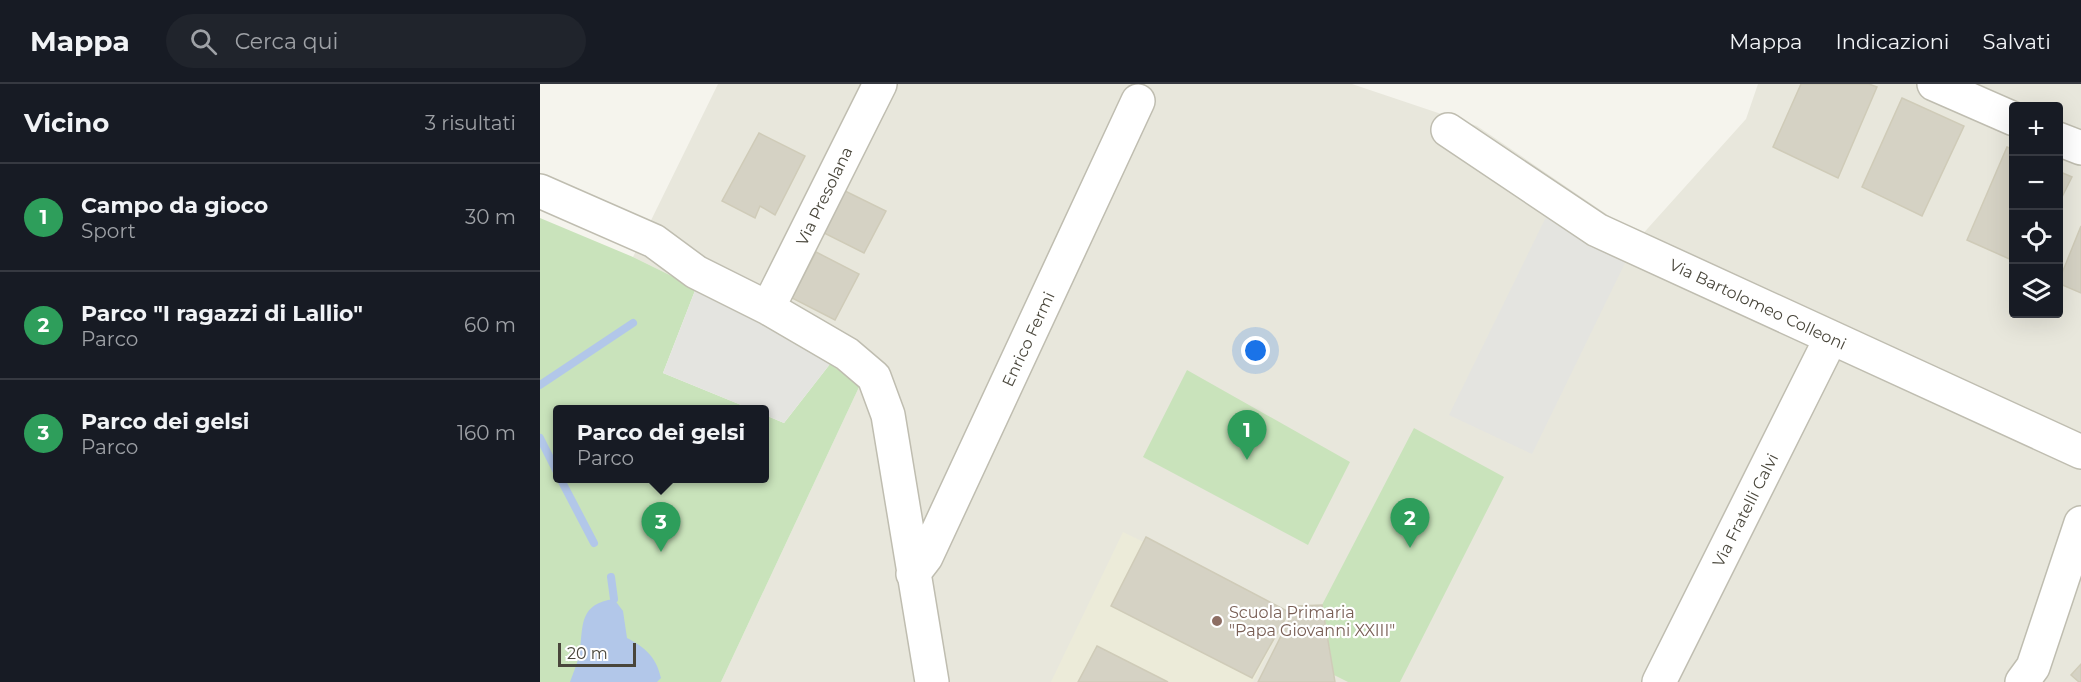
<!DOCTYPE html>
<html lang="it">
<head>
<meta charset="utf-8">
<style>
  body { margin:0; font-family:Montserrat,sans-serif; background:#20242c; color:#f1f3f6 }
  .controls { position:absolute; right:18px; top:18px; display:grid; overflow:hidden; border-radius:6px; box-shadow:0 6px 24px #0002 }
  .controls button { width:54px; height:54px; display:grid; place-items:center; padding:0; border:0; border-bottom:2px solid #363941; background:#171b24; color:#f1f3f6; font:30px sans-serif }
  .scale { position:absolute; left:18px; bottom:15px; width:78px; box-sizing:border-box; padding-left:6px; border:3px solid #49463b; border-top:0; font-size:16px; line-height:21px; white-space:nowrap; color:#49463b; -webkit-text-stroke:4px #fff; paint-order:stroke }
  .you { position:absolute; left:716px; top:267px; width:21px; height:21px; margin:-15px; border:4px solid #fff; border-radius:50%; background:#1a73e8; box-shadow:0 0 0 9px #1a73e833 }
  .badge { display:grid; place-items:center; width:39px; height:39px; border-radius:50%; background:#d93025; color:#fff; font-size:20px; font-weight:700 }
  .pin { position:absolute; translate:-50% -50px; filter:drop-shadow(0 2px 3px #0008) }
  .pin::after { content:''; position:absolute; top:32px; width:21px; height:18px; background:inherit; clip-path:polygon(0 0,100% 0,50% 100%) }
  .popup { position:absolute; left:13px; top:321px; width:216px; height:78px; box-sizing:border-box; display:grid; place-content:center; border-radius:6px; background:#171b24; filter:drop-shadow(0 2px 4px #0005); font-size:20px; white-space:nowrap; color:#9ea1a6 }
  .popup b { font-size:22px; color:#f1f3f6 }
  .popup::after { content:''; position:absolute; left:50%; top:100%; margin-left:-12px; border:12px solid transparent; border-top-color:#171b24 }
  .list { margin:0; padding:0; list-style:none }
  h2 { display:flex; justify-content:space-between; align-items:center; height:78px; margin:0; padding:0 24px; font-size:26px }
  h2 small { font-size:20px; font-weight:400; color:#9ea1a6 }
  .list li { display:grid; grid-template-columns:39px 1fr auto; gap:18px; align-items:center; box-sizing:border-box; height:108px; padding:0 24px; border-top:2px solid #363941 }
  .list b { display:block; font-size:22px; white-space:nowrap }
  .list p { margin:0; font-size:20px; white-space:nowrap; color:#9ea1a6 }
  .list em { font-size:20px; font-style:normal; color:#9ea1a6 }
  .icon { flex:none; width:33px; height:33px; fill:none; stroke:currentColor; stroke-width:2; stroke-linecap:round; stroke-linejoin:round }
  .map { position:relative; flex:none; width:1541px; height:598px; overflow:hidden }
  header { display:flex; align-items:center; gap:36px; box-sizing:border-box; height:84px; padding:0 30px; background:#171b24; border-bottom:2px solid #363941 }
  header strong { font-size:28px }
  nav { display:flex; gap:33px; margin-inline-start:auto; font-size:21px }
  .search { width:420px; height:54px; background:#20242c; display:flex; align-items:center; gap:15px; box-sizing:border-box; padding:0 21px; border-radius:33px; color:#9ea1a6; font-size:22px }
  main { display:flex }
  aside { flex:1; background:#171b24 }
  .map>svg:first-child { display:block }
  .residential { fill:#e8e7dc; fill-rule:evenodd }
  .education { fill:#ecebd9 }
  .green { fill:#c9e3bb }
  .parking { fill:#e4e4e0 }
  .water { fill:#b2c7e9 }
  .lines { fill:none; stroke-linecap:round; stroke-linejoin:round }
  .stream { stroke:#b2c7e9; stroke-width:8 }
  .building { fill:#d5d2c4; stroke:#cfcbb8; stroke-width:1.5 }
  .minor-casing { stroke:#bfbdb0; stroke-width:36 }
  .minor { stroke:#fff; stroke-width:33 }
  .education-dot { fill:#8d6e63; stroke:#fff; stroke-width:2 }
  .labels { text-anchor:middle; stroke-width:4.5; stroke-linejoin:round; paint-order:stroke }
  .street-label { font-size:16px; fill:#49463b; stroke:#fff }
  .education-label { font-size:16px; fill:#785e54; stroke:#fff; text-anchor:start }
</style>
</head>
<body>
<header>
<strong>Mappa</strong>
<div class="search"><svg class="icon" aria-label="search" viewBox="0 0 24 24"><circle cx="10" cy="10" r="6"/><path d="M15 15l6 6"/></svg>Cerca qui</div>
<nav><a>Mappa</a><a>Indicazioni</a><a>Salvati</a></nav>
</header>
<main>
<aside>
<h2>Vicino<small>3 risultati</small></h2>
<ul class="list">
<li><span class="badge" style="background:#2e9e5b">1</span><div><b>Campo da gioco</b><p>Sport</p></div><em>30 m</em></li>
<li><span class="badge" style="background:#2e9e5b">2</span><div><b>Parco &quot;I ragazzi di Lallio&quot;</b><p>Parco</p></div><em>60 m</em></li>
<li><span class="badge" style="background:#2e9e5b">3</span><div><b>Parco dei gelsi</b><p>Parco</p></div><em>160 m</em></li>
</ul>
</aside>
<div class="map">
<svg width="1541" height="598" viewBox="0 0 1541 598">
  <rect width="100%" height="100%" fill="#f5f4ed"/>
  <path class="residential" d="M178 0H812L937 42 1100 153 1206 35 1218 0H1541V598H181L320 301 187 220 93 173ZM1474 22H1518V230H1474Z"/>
  <path class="education" d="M583 448 749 528 713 598H511Z"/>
  <path class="green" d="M0 134 93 173 156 204 123 289 211 325 18 326V394H225V331L244 339 290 280 320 301 181 598H0Z
    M647 286 810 378 768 461 603 373Z
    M874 344 964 393 860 598H808L794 591 782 521Z"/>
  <path class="parking" d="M1008 129 1085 179 992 370 909 331Z
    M156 204 242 248 290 280 244 339 225 331V326L211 325 123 289Z"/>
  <path class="water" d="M74 515 83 527 87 554C106 564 116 573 121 594L117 598H30C34 587 38 578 40 567 43 539 40 520 74 515Z"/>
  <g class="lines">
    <path class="stream" d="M0 301 93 239
      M0 354 18 390
      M20 394 54 459
      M71 493 74 515"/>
  </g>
  <path class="building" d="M1261 0H1329L1337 3 1298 94 1233 63Z
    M1362 14 1424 42 1382 132 1322 103Z
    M219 49 265 72 235 131 220 122 215 134 182 117Z
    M1467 63 1474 66V177L1427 156Z
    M1518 87 1532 93 1518 121Z
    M301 105 346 127 324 169 280 147Z
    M1541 142V209L1518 199Z
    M276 168 319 190 295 236 252 214Z
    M606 453 749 528 712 594 571 522Z
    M782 521 795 598H718L756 522Z
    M557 562 628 598H538Z
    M1541 580V598H1539L1531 591Z"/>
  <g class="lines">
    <defs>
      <path id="minor" d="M1394 0 1474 35
        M908 46 1057 146 1541 368
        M1518 55 1541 64
        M0 107 114 157 156 188 228 224 307 270 334 293 348 331 392 598
        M228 224 340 0
        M373 490 386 473 598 17
        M1119 598 1291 254
        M1482 598 1493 583 1541 439"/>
    </defs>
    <use href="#minor" class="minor-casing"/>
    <use href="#minor" class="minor"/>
  </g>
  <circle class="education-dot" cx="677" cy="537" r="6"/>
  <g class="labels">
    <g class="street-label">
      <text transform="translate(284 112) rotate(-64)" y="6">Via Presolana</text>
      <text transform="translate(1218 220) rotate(25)" y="6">Via Bartolomeo Colleoni</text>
      <text transform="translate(488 255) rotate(-65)" y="6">Enrico Fermi</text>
      <text transform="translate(1205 426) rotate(-63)" y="6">Via Fratelli Calvi</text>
    </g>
    <g class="education-label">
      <text x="689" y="534">Scuola Primaria<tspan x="689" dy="18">"Papa Giovanni XXIII"</tspan></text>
    </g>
  </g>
</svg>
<div class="controls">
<button>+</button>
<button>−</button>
<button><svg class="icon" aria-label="locate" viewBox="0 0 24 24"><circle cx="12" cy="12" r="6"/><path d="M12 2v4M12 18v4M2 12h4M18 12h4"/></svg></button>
<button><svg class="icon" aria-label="layers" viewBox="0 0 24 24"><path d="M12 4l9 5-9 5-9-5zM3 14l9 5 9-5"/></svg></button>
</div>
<div class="scale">20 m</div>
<div class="you"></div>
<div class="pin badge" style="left:707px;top:376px;background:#2e9e5b">1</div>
<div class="pin badge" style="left:870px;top:464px;background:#2e9e5b">2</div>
<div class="pin badge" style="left:121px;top:468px;background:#2e9e5b">3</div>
<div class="popup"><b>Parco dei gelsi</b>Parco</div>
</div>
</main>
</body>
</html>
